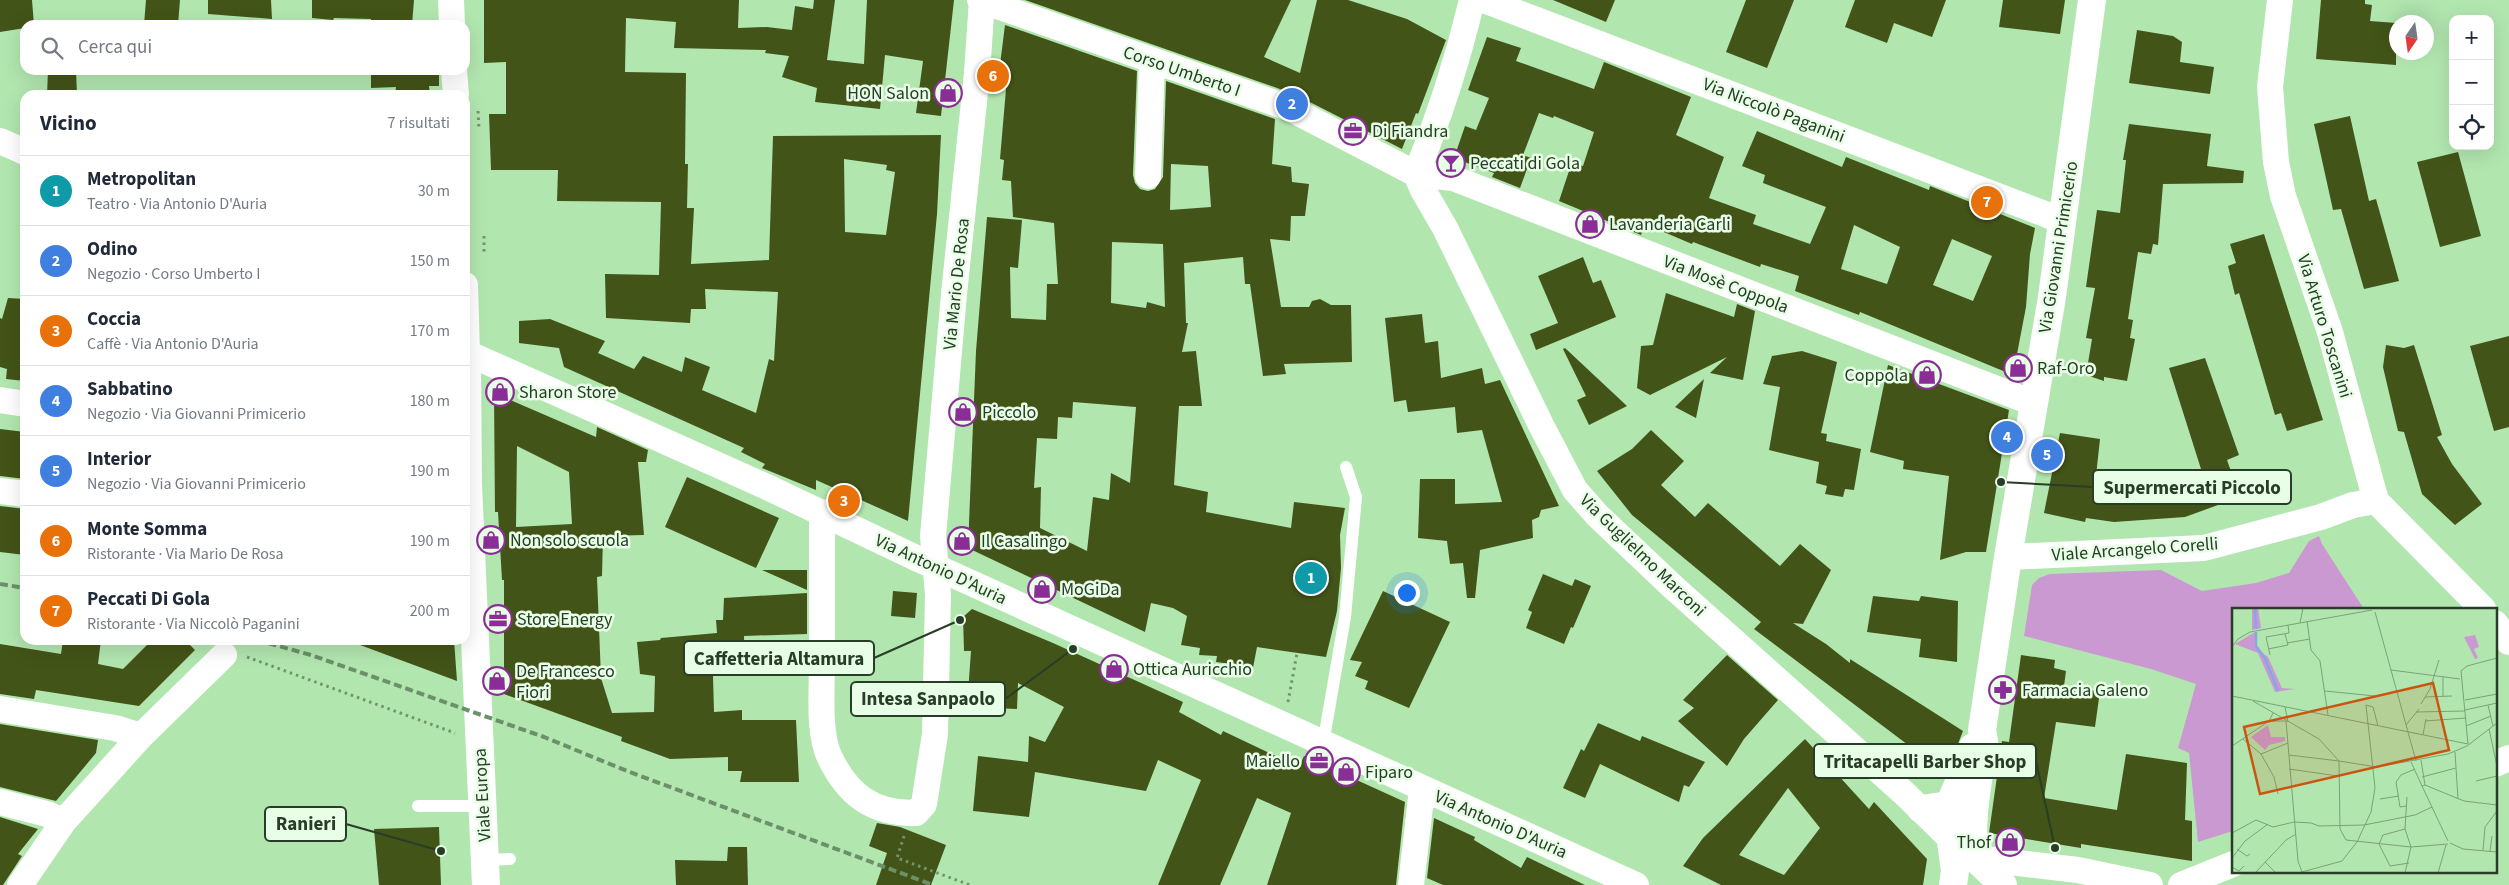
<!DOCTYPE html>
<html lang="it">
<head>
<meta charset="utf-8">
<style>
  body { margin:0; font-family:"Source Sans 3",sans-serif; background:#f2f2f3; color:#1f2937 }
  .controls { position:absolute; right:15px; top:15px; display:grid; overflow:hidden; border-radius:10px; box-shadow:0 5px 20px #0002 }
  .controls button { width:45px; height:45px; display:grid; place-items:center; padding:0; border:0; border-bottom:1px solid #e0e1e3; background:#fff; color:#1f2937; font:25px sans-serif }
  .compass { position:absolute; left:2389px; top:15px; width:45px; height:45px; border-radius:50%; background:#fff; box-shadow:0 5px 20px #0002; rotate:193deg }
  .you { position:absolute; left:1406px; top:592px; width:18px; height:18px; margin:-12px; border:4px solid #fff; border-radius:50%; background:#1a73e8; box-shadow:0 0 0 8px #1a73e833 }
  .badge { display:grid; place-items:center; width:32px; height:32px; border-radius:50%; background:#8b2d96; color:#fff; font-size:16px; font-weight:700 }
  .pin { position:absolute; translate:-50% -50%; border:2px solid #fff; box-shadow:0 1px 5px #0006 }
  .list { margin:0; padding:0; list-style:none }
  h2 { display:flex; justify-content:space-between; align-items:center; height:65px; margin:0; padding:0 20px; font-size:21px }
  h2 small { font-size:16px; font-weight:400; color:#747a83 }
  .list li { display:grid; grid-template-columns:32px 1fr auto; gap:15px; align-items:center; box-sizing:border-box; height:70px; padding:0 20px; border-top:1px solid #e0e1e3 }
  .list b { display:block; font-size:19px; white-space:nowrap }
  .list p { margin:0; font-size:16px; white-space:nowrap; color:#747a83 }
  .list em { font-size:16px; font-style:normal; color:#747a83 }
  .icon { flex:none; width:28px; height:28px; fill:none; stroke:currentColor; stroke-width:2; stroke-linecap:round; stroke-linejoin:round }
  .map { position:relative; flex:none; width:2509px; height:885px; overflow:hidden }
  .search { position:absolute; background:#fff; box-shadow:0 5px 20px #0002; left:20px; top:20px; width:450px; height:55px; display:flex; align-items:center; gap:12px; box-sizing:border-box; padding:0 18px; border-radius:15px; color:#747a83; font-size:19px }
  .panel { position:absolute; background:#fff; box-shadow:0 5px 20px #0002; left:20px; top:90px; width:450px; height:555px; border-radius:15px }
  .map>svg:first-child { display:block }
  .green { fill:#cb99d1 }
  .building { fill:#435418; fill-rule:evenodd }
  .lines { fill:none; stroke-linecap:round; stroke-linejoin:round }
  .path { stroke:#70956e; stroke-width:3; stroke-dasharray:2.5 4; stroke-linecap:butt }
  .service { stroke:#fff; stroke-width:12 }
  .minor { stroke:#fff; stroke-width:26 }
  .tertiary { stroke:#fff; stroke-width:28 }
  .rail { stroke:#6c906a; stroke-width:4; stroke-dasharray:8 4; stroke-linecap:butt }
  .labels { text-anchor:middle; stroke-width:5; stroke-linejoin:round; paint-order:stroke }
  .street-label { font-size:18px; fill:#283d27; stroke:#e9fee7 }
  .poi-label { font-size:18px; fill:#283d27; stroke:#e9fee7; text-anchor:start }
  .inset-river { fill:none; stroke:#84a7eb; stroke-width:2.5 }
  .inset-road { fill:none; stroke:#7ba279; stroke-width:1 }
  .view { fill:#cb5510; fill-opacity:0.15; stroke:#cb5510; stroke-width:2.5 }
  .inset-edge { fill:none; stroke:#283d27; stroke-width:2.5 }
  .leader { fill:none; stroke:#283d27; stroke-width:2 }
  .callout-dot { fill:#283d27; stroke:#e9fee7; stroke-width:2 }
  .callout { fill:#e9fee7; stroke:#283d27; stroke-width:2 }
  .callout-label { font-size:19px; text-anchor:middle; font-weight:bold; fill:#283d27 }
</style>
</head>
<body>
<div class="map">
<svg width="2509" height="885" viewBox="0 0 2509 885">
  <rect width="100%" height="100%" fill="#b2e6af"/>
  <path class="green" d="M2319 536 2322 544 2364 609H2233V831L2198 842 2189 753 2178 748 2196 684 2151 669 2024 636 2032 585 2039 578 2050 574 2161 570 2202 591 2256 583 2289 573 2309 541Z"/>
  <path class="building" d="M0 0H32L34 25H25V28L0 32Z
    M146 0H180L178 25H144Z
    M208 0H271L272 19 208 14Z
    M312 0H414L412 25H371V19L334 18 333 20 312 18Z
    M484 0H739L738 28 767 27 792 30 795 6 813 9 814 0H835L827 60 864 64 867 0H954L941 116 916 113 923 61 885 55 880 109 815 102 817 88 782 77 789 56 765 53 766 50 674 48 676 22 626 18 625 72 686 73 685 164H688L687 208H694L691 264 769 260 773 136 941 135 937 214 908 521 816 480V490L762 468 765 464 741 452 744 448 564 367 559 348 519 343V321L550 319 605 341 598 353 634 369 643 356 682 372 685 357 710 367 702 390 756 413 769 359 774 361 778 292 705 289 706 309H691L690 323 606 318 605 274 659 275 661 202 557 201 558 170H491L489 114H506V62L484 63ZM844 159 887 165 886 170 895 172 886 235 845 232Z
    M1025 0H1291L1264 57 1300 73 1317 0H1348L1407 19 1446 40 1418 114 1416 113 1402 149 1294 94Z
    M1553 0H1615L1606 22Z
    M1746 0H1794L1767 68 1726 52Z
    M1855 0H1946L1932 37 1894 23 1887 43 1845 27Z
    M2003 0H2065L2060 34 1999 27Z
    M2321 0H2365V4L2372 5 2370 21 2396 23V65L2316 59Z
    M1005 25 1137 71 1133 175 1135 183 1140 189 1148 191 1155 189 1163 177 1166 81 1275 119 1272 164 1291 167 1292 182 1309 184 1305 216H1291L1290 241 1270 239 1281 307H1309L1312 301 1320 299 1331 305H1351L1352 362 1284 364 1286 374 1263 376 1250 284H1245L1243 257 1184 263 1186 323H1188L1182 352 1196 351 1202 406H1179L1174 485 1208 492 1206 512 1291 528 1294 502 1345 508 1340 535 1341 568 1337 611 1326 657 1257 647 1252 673 1233 669 1232 664 1216 662 1217 656 1199 655 1200 648 1181 645 1187 616 1173 608 1151 603 1145 632 968 548 976 351 987 217 1022 220 1018 268 1010 267 1011 318 1046 320 1047 284H1058L1054 223 1013 217 1011 181 1002 180 1004 160 1000 159 1006 89H997ZM1171 164 1208 166 1211 207 1170 210ZM1112 242 1163 244 1165 307 1147 302 1146 308 1111 303ZM1073 402 1136 407 1130 483 1111 473 1109 500 1093 497 1087 551 1040 528 1041 487 1034 488 1037 438 1057 439 1058 417 1072 418Z
    M2137 30 2173 36 2182 42 2180 62 2214 67 2210 94 2129 83Z
    M1487 37 1521 48 1516 61 1594 89 1604 62 1691 97 1676 135 1724 157 1709 198 1756 215 1753 224 1810 244 1826 207 1763 183 1765 175 1742 166 1757 131 1842 167 1846 157 1929 190 1930 186 2035 228 2030 254 2026 307 2013 375 1860 312 1859 315 1795 291 1799 276 1761 264 1760 267 1693 242 1692 244 1645 224 1641 235 1559 201 1572 162 1583 166 1594 132 1554 116 1553 118 1539 113 1523 155 1531 158 1520 188 1492 177 1494 173 1454 158 1465 126 1476 130 1489 98 1468 90ZM1854 225 1900 247 1887 284 1841 269ZM1952 239 1992 256 1973 301 1933 285Z
    M48 70H76L77 95H47Z
    M371 70H439V86H429L430 95H395L396 87 371 88Z
    M2350 116 2369 201 2376 199 2399 281 2364 289 2341 209 2333 210 2314 124Z
    M2129 124 2211 134 2207 166 2244 171 2243 183 2163 184 2158 245 2153 244 2151 254 2138 252 2128 319 2133 320 2130 338 2135 339 2127 381 2104 377V381L2086 375 2092 339 2086 338 2095 288 2086 287 2097 210 2120 213 2126 160H2123Z
    M2458 152 2481 236 2440 247 2417 162Z
    M2264 234 2323 420 2287 431 2281 413 2275 415 2239 293 2235 295 2228 266 2236 263 2230 244Z
    M1583 257 1593 283 1601 280 1616 317 1536 350 1530 334 1558 323 1538 276Z
    M1666 293 1734 317 1737 304 1755 311 1743 380 1710 373 1727 357 1650 395 1637 388 1641 346 1653 345Z
    M8 298 25 299V381L6 379 7 369 0 367V318L2 319Z
    M1422 314 1425 343 1438 341 1441 378 1482 368 1485 384 1500 380 1559 506 1541 510 1539 517 1532 520 1533 538 1480 550 1475 598H1467L1463 563 1450 564 1447 541 1418 538 1420 479H1455V504L1502 502 1482 430 1457 433 1455 407 1408 412 1406 400 1394 402 1385 318Z
    M2509 336V427L2494 431 2470 346Z
    M2386 345 2404 348 2414 345 2442 435 2437 437 2452 464 2482 504 2455 525 2422 494 2404 432 2398 431 2383 367Z
    M1565 348 1627 406 1589 425 1577 400 1586 396 1563 349Z
    M1802 351 1837 362 1821 433 1827 434 1826 441 1861 449 1854 490 1845 489 1843 497 1825 494 1827 486 1816 483 1819 462 1769 450 1780 387 1763 384 1772 356Z
    M2205 358 2239 455 2227 460 2240 497 2185 517 2114 522 2086 518 2085 522 2044 513 2060 433 2100 439 2096 476 2117 481 2181 474 2201 469 2169 368Z
    M1888 365 2009 410 1986 552H1966L1940 560 1949 476 1903 469 1904 461 1870 452Z
    M1704 379 1696 418 1675 407Z
    M494 393 596 437 597 427 648 450 646 462H638L644 535 603 536 602 576 597 577 601 678 612 713 654 712 655 676 640 674 637 642 660 640 661 638 717 633 716 620H723L724 598 807 593V634L744 636 745 676H713L714 712 742 710V720H796L799 782H740L742 771H728V757L670 759 621 741 622 737 504 694V580H502L498 512H495ZM517 446 569 472 572 524 516 527Z
    M0 429 25 432V479L0 476Z
    M1651 430 1684 461 1661 485 1695 517 1708 503 1780 566 1800 544 1831 570 1803 624 1793 623 1826 644 1850 663V659L1963 731 1954 754 1944 772 1754 629 1761 622 1632 515 1597 471 1632 449Z
    M687 477 779 518 756 568 665 527Z
    M0 506 25 509V555L0 552Z
    M762 570H807V590Z
    M1543 574 1572 586 1575 579 1591 586 1573 628 1571 627 1564 644 1526 628 1532 612 1528 610Z
    M893 591 917 593 915 618 891 616Z
    M1383 591 1450 622 1409 708 1365 689 1368 681 1355 676 1362 662 1350 660Z
    M1873 596 1919 601 1921 596 1958 601 1957 662 1919 657 1921 639 1867 632Z
    M972 609 1053 643 1183 702 1179 712 1221 735 1223 731 1299 767 1304 756 1405 802 1396 885H1267L1291 813 1257 798 1220 885H1158L1201 780 1158 760 1146 791 1035 772 1029 817 973 811 978 756 1028 762 1029 736 1045 742 1064 707 1018 683 1017 709 967 707 971 651H964L963 617Z
    M63 640H101L98 664 123 669 152 640H185L195 650 139 706 36 690 34 699 0 694V644L61 654Z
    M352 640H454L457 681 352 642Z
    M1727 655 1778 700 1744 739 1727 766 1678 721 1694 708 1683 700Z
    M2021 655 2055 660 2054 668 2066 671 2064 686 2100 691 2095 727 2056 722 2044 798 2117 810 2126 754 2187 763 2185 820 2192 821V861L2081 844V848L1989 833 2002 741 2009 742Z
    M1598 723 1640 741 1642 736 1705 762 1689 787 1684 785 1679 802 1600 764 1585 798 1563 788 1581 749 1584 751Z
    M0 724 98 740 96 753 56 801 0 787Z
    M1805 739 1869 809 1874 802 1927 859 1923 885H1721L1683 866 1703 838ZM1788 788 1820 828 1784 875 1739 855Z
    M0 817 38 829 18 854 22 856 3 885H0Z
    M1434 818 1475 837 1474 840 1521 868 1527 857 1585 885H1443L1427 878Z
    M877 823 900 827 946 845 931 885H876L887 853 869 846Z
    M439 827 441 885H379L374 829Z
    M728 847H747L748 885H676L675 860 727 861Z"/>
  <g class="lines">
    <path class="path" d="M478 111 479 129
      M484 236V252
      M247 657 455 733
      M1288 702 1297 653
      M904 836 897 858 970 885"/>
    <path class="service" d="M1323 744 1345 617 1356 497 1346 467
      M418 806H482
      M485 860 510 859"/>
    <path class="minor" d="M451 0 452 25
      M980 0 1289 108 1416 174 1423 190 1445 228 1542 427 1575 490 1597 515 1673 587 1905 794 1953 841
      M1472 0C1458 59 1439 118 1416 174L1453 178 2033 403
      M1484 0 2063 221
      M2280 0 2270 87 2276 162 2283 196 2330 332 2376 501 2483 609
      M454 70 456 95
      M0 141 25 152
      M1148 176 1152 60
      M465 285 467 353
      M465 352 767 487 916 558 1636 885
      M0 400 25 404
      M0 491 25 494
      M822 512C822 562 822 613 822 664 822 690 818 734 830 758 848 795 873 814 916 813L924 804 935 734 938 595 933 536 954 294 977 73 982 0
      M2008 557 2204 548 2321 517 2353 505 2376 501
      M2495 623 2509 642
      M0 709 115 728 141 736
      M2495 764 2509 758
      M0 802 47 814 64 821
      M1975 858 2078 870 2150 885
      M20 885 64 821 141 736 224 655
      M1411 885 1422 789
      M2181 885 2233 864"/>
    <path class="tertiary" d="M467 353 468 484 486 885
      M1921 809 1949 805
      M1960 846 1975 858 2003 885
      M1975 858C1969 819 1979 780 1984 741L1982 730 2008 557 2052 297 2092 0
      M1953 885 1955 871 1948 819 1949 805 1968 762 1973 747"/>
    <path class="rail" d="M0 584 25 588
      M257 640 311 655 544 737 627 771 933 885"/>
  </g>
  <defs>
    <symbol id="shop-ring" viewBox="-11 -11 22 22"><circle r="9.5" fill="#e9fee7" stroke="#8b2d96" stroke-width="1.5"/><path d="M-5-2.5h2.3a2.7 3.5 0 0 1 5.4 0H5L5.5 6h-11ZM-1.5-2.5h3a1.5 2.3 0 0 0-3 0Z" fill="#8b2d96"/></symbol>
    <symbol id="office-ring" viewBox="-11 -11 22 22"><circle r="9.5" fill="#e9fee7" stroke="#8b2d96" stroke-width="1.5"/><path d="M-6-3h4V-5.5h4V-3h4V5H-6ZM-1-4.5V-3h2v-1.5ZM-6 0V1H6V0Z" fill="#8b2d96"/></symbol>
    <symbol id="bar-ring" viewBox="-11 -11 22 22"><circle r="9.5" fill="#e9fee7" stroke="#8b2d96" stroke-width="1.5"/><path d="M-6-5H6L.8 .8V4.5H3.5V6h-7V4.5H-.8V.8Z" fill="#8b2d96"/></symbol>
    <symbol id="pharmacy-ring" viewBox="-11 -11 22 22"><circle r="9.5" fill="#e9fee7" stroke="#8b2d96" stroke-width="1.5"/><path d="M-2-6h4v4h4v4h-4v4h-4v-4h-4v-4h4Z" fill="#8b2d96"/></symbol>
  </defs>
  <g fill-rule="evenodd">
    <use href="#shop-ring" x="932" y="77" width="32" height="32"/>
    <use href="#office-ring" x="1337" y="115" width="32" height="32"/>
    <use href="#bar-ring" x="1435" y="147" width="32" height="32"/>
    <use href="#shop-ring" x="1574" y="208" width="32" height="32"/>
    <use href="#shop-ring" x="2002" y="352" width="32" height="32"/>
    <use href="#shop-ring" x="1911" y="359" width="32" height="32"/>
    <use href="#shop-ring" x="484" y="376" width="32" height="32"/>
    <use href="#shop-ring" x="947" y="396" width="32" height="32"/>
    <use href="#shop-ring" x="475" y="524" width="32" height="32"/>
    <use href="#shop-ring" x="946" y="525" width="32" height="32"/>
    <use href="#shop-ring" x="1026" y="573" width="32" height="32"/>
    <use href="#office-ring" x="482" y="603" width="32" height="32"/>
    <use href="#shop-ring" x="1098" y="653" width="32" height="32"/>
    <use href="#shop-ring" x="481" y="665" width="32" height="32"/>
    <use href="#pharmacy-ring" x="1987" y="674" width="32" height="32"/>
    <use href="#office-ring" x="1303" y="745" width="32" height="32"/>
    <use href="#shop-ring" x="1330" y="756" width="32" height="32"/>
    <use href="#shop-ring" x="1994" y="826" width="32" height="32"/>
  </g>
  <g class="labels">
    <g class="street-label">
      <text transform="translate(1182 71) rotate(19)" y="6">Corso Umberto I</text>
      <text transform="translate(1774 110) rotate(21)" y="6">Via Niccolò Paganini</text>
      <text transform="translate(2058 247) rotate(-81)" y="6">Via Giovanni Primicerio</text>
      <text transform="translate(956 284) rotate(-84)" y="6">Via Mario De Rosa</text>
      <text transform="translate(1726 284) rotate(21)" y="6">Via Mosè Coppola</text>
      <text transform="translate(2325 326) rotate(73)" y="6">Via Arturo Toscanini</text>
      <text transform="translate(2135 549) rotate(-4)" y="6">Viale Arcangelo Corelli</text>
      <text transform="translate(1643 555) rotate(44)" y="6">Via Guglielmo Marconi</text>
      <text transform="translate(941 569) rotate(25)" y="6">Via Antonio D'Auria</text>
      <text transform="translate(482 795) rotate(-93)" y="6">Viale Europa</text>
      <text transform="translate(1501 824) rotate(24)" y="6">Via Antonio D'Auria</text>
    </g>
    <g class="poi-label">
      <text x="929" y="99" text-anchor="end">HON Salon</text>
      <text x="1372" y="137">Di Fiandra</text>
      <text x="1470" y="169">Peccati di Gola</text>
      <text x="1609" y="230">Lavanderia Carli</text>
      <text x="2037" y="374">Raf-Oro</text>
      <text x="1908" y="381" text-anchor="end">Coppola</text>
      <text x="519" y="398">Sharon Store</text>
      <text x="982" y="418">Piccolo</text>
      <text x="510" y="546">Non solo scuola</text>
      <text x="981" y="547">Il Casalingo</text>
      <text x="1061" y="595">MoGiDa</text>
      <text x="517" y="625">Store Energy</text>
      <text x="1133" y="675">Ottica Auricchio</text>
      <text x="516" y="677">De Francesco<tspan x="516" dy="21">Fiori</tspan></text>
      <text x="2022" y="696">Farmacia Galeno</text>
      <text x="1300" y="767" text-anchor="end">Maiello</text>
      <text x="1365" y="778">Fiparo</text>
      <text x="1991" y="848" text-anchor="end">Thof</text>
    </g>
  </g>
  <g transform="translate(2232 608)">
    <rect width="265" height="265" fill="#b2e6af"/>
    <path d="M20 0H26L29 20 20 22ZM23 24 24 40 36 49 50 80 63 81 43 84 26 45 3 36ZM243 27 247 39 242 41 246 50 243 51 232 29ZM36 117 39 129H53V133L37 137 33 142 19 129Z" fill="#cb99d1"/>
    <path class="inset-river" d="M23 0 24 21M24 24V38L33 50 46 83"/>
    <path class="inset-road" d="M143 4 184 153M75 13 79 42 88 53 96 107M68 15 71 0M55 35 78 31M0 39 6 31 18 24 140 2M36 41 56 37 53 26M38 47 34 29 57 25 56 17M159 62 228 71M93 83 143 88M0 88 236 136M211 88V69M193 89 220 88M233 92 265 86M21 93 87 131 107 153 145 159 216 146 235 138 265 115M189 96 198 81 207 52M256 97 261 118M53 99 56 114M233 102 265 95M184 104 233 103M37 113H54L66 253 70 264M193 113 234 110M174 117 187 101M234 118 259 108M257 121 265 158M191 127 194 111M11 131 29 146 42 169 46 186M236 136 229 63 235 58 265 50M0 138 37 113 41 105M223 144 226 191M29 146 56 135M57 147 107 153 108 221 114 232 179 239 216 236M179 154 190 178 193 177 189 152M57 161 106 168M190 169 224 160M244 173 265 168M193 177 232 193 265 197M190 178 216 233M148 191 167 188M174 198 168 199 164 174 169 167 183 161M0 225 24 212 41 219 62 214 79 215 87 218 132 217 183 207 200 199M218 235 231 241 265 244M147 236 158 258 177 255M147 236 151 227 173 221M5 241 15 248 18 246M251 242 253 219 265 203M258 243 260 228M0 250 13 233 36 216M33 254 44 265M0 259 7 263 12 258M70 264 110 253 125 234 139 204 143 180 134 97 141 99 146 118M23 265 54 232 64 226M173 265 179 239 173 221 175 189M206 265 214 237"/>
    <path class="view" d="M201 75 217 142 28 186 12 119Z"/>
    <rect width="265" height="265" class="inset-edge"/>
  </g>
  <path class="leader" d="M2001 482L2093 487M960 620L874 658M1073 649L1005 699M2055 848L2036 761M441 851L346 824"/>
  <g class="callout-dot">
    <circle cx="2001" cy="482" r="5"/>
    <circle cx="960" cy="620" r="5"/>
    <circle cx="1073" cy="649" r="5"/>
    <circle cx="2055" cy="848" r="5"/>
    <circle cx="441" cy="851" r="5"/>
  </g>
  <g class="callout">
    <rect x="2093" y="470" width="198" height="34" rx="5"/>
    <rect x="684" y="641" width="190" height="34" rx="5"/>
    <rect x="851" y="682" width="154" height="34" rx="5"/>
    <rect x="1814" y="744" width="222" height="34" rx="5"/>
    <rect x="265" y="807" width="81" height="34" rx="5"/>
  </g>
  <g class="callout-label">
    <text x="2192" y="494">Supermercati Piccolo</text>
    <text x="779" y="665">Caffetteria Altamura</text>
    <text x="928" y="705">Intesa Sanpaolo</text>
    <text x="1925" y="768">Tritacapelli Barber Shop</text>
    <text x="306" y="830">Ranieri</text>
  </g>
</svg>
<div class="controls">
<button>+</button>
<button>−</button>
<button><svg class="icon" aria-label="locate" viewBox="0 0 24 24"><circle cx="12" cy="12" r="6"/><path d="M12 2v4M12 18v4M2 12h4M18 12h4"/></svg></button>
</div>
<svg class="compass" viewBox="-18 -18 36 36"><path d="M0-13l5 13h-10z" fill="#e53935"/><path d="M0 13l5-13h-10z" fill="#747a83"/></svg>
<div class="you"></div>
<div class="pin badge" style="left:1311px;top:578px;background:#0f9aa8">1</div>
<div class="pin badge" style="left:1292px;top:104px;background:#3f7fe0">2</div>
<div class="pin badge" style="left:844px;top:501px;background:#e8710a">3</div>
<div class="pin badge" style="left:2007px;top:437px;background:#3f7fe0">4</div>
<div class="pin badge" style="left:2047px;top:455px;background:#3f7fe0">5</div>
<div class="pin badge" style="left:993px;top:76px;background:#e8710a">6</div>
<div class="pin badge" style="left:1987px;top:202px;background:#e8710a">7</div>
<div class="search"><svg class="icon" aria-label="search" viewBox="0 0 24 24"><circle cx="10" cy="10" r="6"/><path d="M15 15l6 6"/></svg>Cerca qui</div>
<section class="panel">
<h2>Vicino<small>7 risultati</small></h2>
<ul class="list">
<li><span class="badge" style="background:#0f9aa8">1</span><div><b>Metropolitan</b><p>Teatro · Via Antonio D'Auria</p></div><em>30 m</em></li>
<li><span class="badge" style="background:#3f7fe0">2</span><div><b>Odino</b><p>Negozio · Corso Umberto I</p></div><em>150 m</em></li>
<li><span class="badge" style="background:#e8710a">3</span><div><b>Coccia</b><p>Caffè · Via Antonio D'Auria</p></div><em>170 m</em></li>
<li><span class="badge" style="background:#3f7fe0">4</span><div><b>Sabbatino</b><p>Negozio · Via Giovanni Primicerio</p></div><em>180 m</em></li>
<li><span class="badge" style="background:#3f7fe0">5</span><div><b>Interior</b><p>Negozio · Via Giovanni Primicerio</p></div><em>190 m</em></li>
<li><span class="badge" style="background:#e8710a">6</span><div><b>Monte Somma</b><p>Ristorante · Via Mario De Rosa</p></div><em>190 m</em></li>
<li><span class="badge" style="background:#e8710a">7</span><div><b>Peccati Di Gola</b><p>Ristorante · Via Niccolò Paganini</p></div><em>200 m</em></li>
</ul>
</section>
</div>
</body>
</html>
